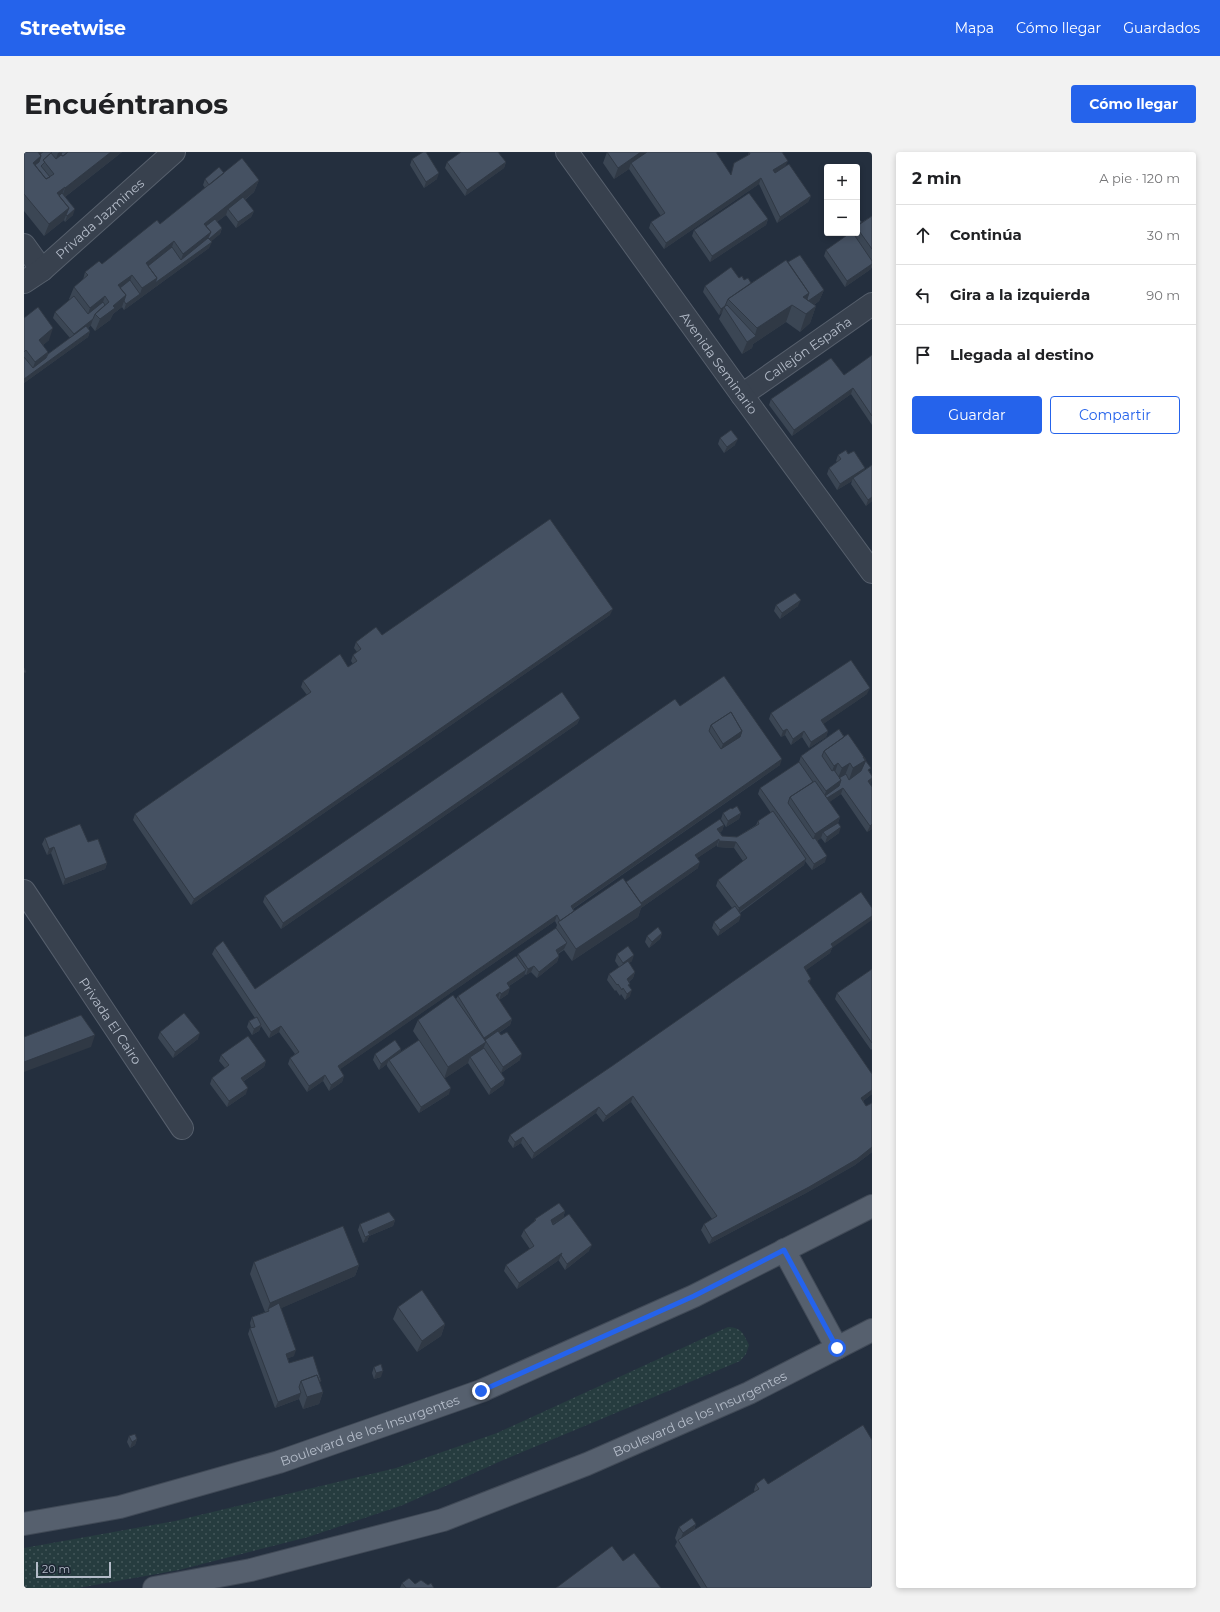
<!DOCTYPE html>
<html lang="es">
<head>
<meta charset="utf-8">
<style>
  body { margin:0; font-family:Montserrat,sans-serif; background:#f2f2f2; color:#202124 }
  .controls { position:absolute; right:12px; top:12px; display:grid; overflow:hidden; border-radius:4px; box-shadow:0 2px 6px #0003 }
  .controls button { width:36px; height:36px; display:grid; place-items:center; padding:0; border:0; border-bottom:1px solid #e0e0e0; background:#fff; color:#202124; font:20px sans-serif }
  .scale { position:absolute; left:12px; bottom:10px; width:75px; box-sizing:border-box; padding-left:4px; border:2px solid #b4bcc9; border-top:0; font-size:11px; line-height:14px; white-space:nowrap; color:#b4bcc9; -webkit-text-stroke:3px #1d2633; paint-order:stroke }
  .stop { position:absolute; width:12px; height:12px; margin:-9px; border:3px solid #2563eb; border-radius:50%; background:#fff }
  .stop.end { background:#2563eb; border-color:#fff; box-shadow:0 1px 4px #0008 }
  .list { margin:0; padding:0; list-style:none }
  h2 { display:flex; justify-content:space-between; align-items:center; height:52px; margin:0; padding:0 16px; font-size:17px }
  h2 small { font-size:13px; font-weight:400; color:#757577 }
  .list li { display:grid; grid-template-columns:26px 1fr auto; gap:12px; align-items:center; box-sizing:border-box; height:60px; padding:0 16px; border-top:1px solid #e0e0e0 }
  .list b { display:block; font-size:15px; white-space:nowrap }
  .list em { font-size:13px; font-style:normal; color:#757577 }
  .actions { display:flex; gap:8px; padding:12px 16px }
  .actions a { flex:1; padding:9px 0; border:1px solid #2563eb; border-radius:4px; text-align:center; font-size:14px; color:#2563eb }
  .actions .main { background:#2563eb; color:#fff }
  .icon { flex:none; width:22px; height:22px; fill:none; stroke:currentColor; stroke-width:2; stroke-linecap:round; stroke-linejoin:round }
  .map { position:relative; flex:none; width:848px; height:1436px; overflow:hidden; border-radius:4px }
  header { display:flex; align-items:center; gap:24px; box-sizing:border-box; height:56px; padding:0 20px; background:#2563eb; color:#fff }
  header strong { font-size:19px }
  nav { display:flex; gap:22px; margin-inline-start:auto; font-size:14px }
  .intro { display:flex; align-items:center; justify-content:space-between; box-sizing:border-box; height:96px; padding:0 24px }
  h1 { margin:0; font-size:28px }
  .button { padding:10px 18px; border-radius:4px; background:#2563eb; color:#fff; font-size:14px; font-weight:700 }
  main { display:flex; gap:24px; padding:0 24px }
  aside { flex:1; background:#fff; border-radius:4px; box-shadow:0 2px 6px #0003 }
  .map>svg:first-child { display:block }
  .grass { fill:url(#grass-dots) }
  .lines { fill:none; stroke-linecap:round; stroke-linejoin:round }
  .minor-casing { stroke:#565f6c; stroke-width:24 }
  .tertiary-casing { stroke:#565f6c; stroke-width:24 }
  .primary-casing { stroke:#414a57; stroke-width:24 }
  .minor { stroke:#38414e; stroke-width:22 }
  .tertiary { stroke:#38414e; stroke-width:22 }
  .primary { stroke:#56606e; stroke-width:22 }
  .wall { fill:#3b4654 }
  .shaded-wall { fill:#303945 }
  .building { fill:#455162; stroke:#303945; fill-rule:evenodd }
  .route { stroke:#2563eb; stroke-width:5 }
  .labels { text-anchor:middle; stroke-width:3.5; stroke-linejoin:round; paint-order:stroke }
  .street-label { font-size:13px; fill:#b4bcc9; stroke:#1d2633 }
</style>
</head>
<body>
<header>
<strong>Streetwise</strong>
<nav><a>Mapa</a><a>Cómo llegar</a><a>Guardados</a></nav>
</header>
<div class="intro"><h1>Encuéntranos</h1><a class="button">Cómo llegar</a></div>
<main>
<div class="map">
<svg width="848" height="1436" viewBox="0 0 848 1436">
  <defs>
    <pattern id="grass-dots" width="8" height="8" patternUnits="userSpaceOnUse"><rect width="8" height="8" fill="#263c3f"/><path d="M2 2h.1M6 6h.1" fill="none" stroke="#435659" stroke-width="1.8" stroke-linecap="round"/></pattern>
  </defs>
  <rect width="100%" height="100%" fill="#242f3e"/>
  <path class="grass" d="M704 1175C718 1176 719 1181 725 1193L722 1202 716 1209 477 1309 379 1353 284 1385 155 1418 54 1436H0V1396L151 1369 372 1316 473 1281Z"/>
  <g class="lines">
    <defs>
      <g id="minor">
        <path d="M0 93 18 118"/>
        <path id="s1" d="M0 130 18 118 150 0"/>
        <path id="s2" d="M718 243 848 152"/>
        <path id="s3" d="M0 739 158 976"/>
      </g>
      <g id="tertiary">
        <path id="s4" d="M543 0 718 243 848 420"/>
      </g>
      <g id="primary">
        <path d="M760 1098 813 1196"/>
        <path id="s5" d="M0 1372 96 1355 255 1310 457 1239 670 1144 848 1054"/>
        <path id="s6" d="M130 1436 227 1418 419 1368 563 1312 725 1241 848 1178"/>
      </g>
    </defs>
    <use href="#minor" class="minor-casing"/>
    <use href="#tertiary" class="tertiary-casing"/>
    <use href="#primary" class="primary-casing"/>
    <use href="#minor" class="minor"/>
    <use href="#tertiary" class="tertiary"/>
    <use href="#primary" class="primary"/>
  </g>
  <path class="wall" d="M0 0H98L41 45 49 63 41 70 40 68 20 84 0 59Z
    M583 0H692L707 23 710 11 724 3 725 0 762 14 787 44 784 50 753 71 735 32 640 97 625 76 627 70 637 64 605 17 590 27 579 11Z
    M388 7 413 27 400 36 386 13Z
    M423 10H482L480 16 441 44 421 16Z
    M200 21 235 28 230 40 221 48 230 59 227 65 212 76 202 63 193 70 198 76 196 82 187 89 185 96 100 158 98 155 89 162 86 168 71 179 67 174V173L64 176 66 179 64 185 0 231V166L25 188 19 193 24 202 46 186 29 166 31 160 46 148 45 147 50 135 59 128 61 120 78 112 136 72 181 36 179 33 181 27Z
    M848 64V115L847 117 821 135 800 104 802 98 825 82 824 81H833V68L838 70Z
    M744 67 742 73 686 110 668 84 670 78Z
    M764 110 800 138 795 149 790 153 792 154 786 171 776 180 762 170 729 192 728 196 718 202 695 167 698 161 695 163 679 140 681 134 715 126 720 128 727 131Z
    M848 203V273L827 242 768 284 745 253 747 247 820 223Z
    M696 286 711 293 700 301 694 292Z
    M824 302 841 316 840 318 848 313V349L842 354 827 332 828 329 813 338 803 322 805 316 813 310 812 309 814 303Z
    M752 453 774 454 756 467 750 459Z
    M586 463 167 753 109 668 111 662 283 543 277 535 279 529 324 515 329 512 327 509 329 503 333 500 330 496 332 490 358 483Z
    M843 542 799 572 804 579 802 585 785 596 778 585 767 593 761 583 757 585 745 567 747 561Z
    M656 554 756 613 549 757 550 759 602 730 700 673 698 679 696 680 698 684 713 685 732 673 734 669 747 661 734 642 736 636 775 610 777 604 815 577 846 620 847 631 846 632 848 635V677L843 680 817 642 805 650 816 665 814 671 815 681 801 691 797 686 793 689 801 710 788 718 781 709 780 713 716 761 715 769 694 784 688 776 690 770 708 756 692 734 694 728 719 709 710 696 693 695V693L673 706 674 716 617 756 614 765 548 809 540 798 534 802 535 804 533 810 513 826 507 820 502 823 501 822 500 824 485 834 484 842 475 848 488 867 486 873 475 881 496 908 477 921 481 927 479 933 465 943 444 911 421 926 425 942 395 961 363 914V912L355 918 349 908 351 902 377 897 376 900 395 888 389 879 394 868 432 847 434 844 493 805 494 802 532 776 533 773 531 769 316 917 320 924 318 930 305 939 299 929 283 940 264 912 266 906 271 902 255 880 245 886 237 874 235 879 228 883 223 875 225 869 231 866 188 802 191 796 231 837Z
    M556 566 553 572 257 777 239 750 241 744Z
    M708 657 717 661 715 667 702 675 697 667 699 661Z
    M21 686 64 690 83 711 81 717 39 733 27 701 23 703 18 692Z
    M638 781 636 787 625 796 621 790 623 784Z
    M808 796 806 801 782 818 786 832 848 942 839 949 842 954 848 951V1000L831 1013 782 1041 685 1092 677 1078 680 1072 688 1067 607 950 579 970 572 961 508 1007 497 991 489 996 484 989 486 983Z
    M593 802 608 809 605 811 611 820 609 826 605 830 606 844 601 848 597 842 596 844 592 838 591 839 583 828 585 822 595 815 591 809Z
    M848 817V897L847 898 811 847 813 841Z
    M136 880 174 887 149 906 134 886Z
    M197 903 242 909 240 915 220 929 222 942 203 955 186 932 188 926 201 916 195 909Z
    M541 1059 539 1066 529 1072 565 1099 541 1118 535 1109V1108L493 1137 480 1119 482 1113 506 1097 497 1084 500 1078 510 1070 511 1067Z
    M371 1068 369 1074 345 1084 343 1089 339 1091 334 1078 336 1072Z
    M230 1110 335 1113 331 1124 257 1156 270 1204 264 1206 265 1211 296 1232 299 1240 295 1252 279 1257 275 1247 251 1256 224 1182 226 1176H227L226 1171 228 1165 241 1160 226 1122Z
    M374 1155 421 1172 417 1184 393 1200 369 1167Z
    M350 1215 357 1225 350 1227 348 1221Z
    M105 1284 113 1287 111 1293 106 1296 103 1290Z
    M732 1332H744L848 1436H677L651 1394 653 1390 651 1386 655 1375 672 1372 670 1378 731 1340 730 1338Z
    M378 1431 404 1433 410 1436H376Z"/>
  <path class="shaded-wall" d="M14 0H24L13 16 9 11Z
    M36 0H38L33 15 28 19 34 1Z
    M87 0H98L37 48 41 36Z
    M617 0H630L607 11 605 17 590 27 594 16Z
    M764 9 761 15 747 24 749 18Z
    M482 10 480 16 441 44 443 38Z
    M415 21 413 27 400 36 402 30Z
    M737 26 735 32 640 97 642 91Z
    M235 28 230 40 206 59 204 57 202 63 180 80V72Z
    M41 35 36 47 33 41Z
    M787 44 784 50 753 71 756 65Z
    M45 56 40 68 20 84 25 72Z
    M51 57 49 63 41 70 43 64Z
    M230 59 227 65 212 76 214 70Z
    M744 67 742 73 686 110 688 104Z
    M198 76 196 82 183 93 185 87Z
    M187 80 182 92 155 114 159 102Z
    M150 89 146 101 120 117 122 111Z
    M188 90 185 96 100 158 102 152 116 142 118 136 133 126Z
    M848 112 847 117 821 135 823 129Z
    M108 123 104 135 94 142V133Z
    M800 138 795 149 780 160 784 149Z
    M785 141 779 159V145Z
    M102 143 98 155 89 162 86 168 71 179 76 167 89 154Z
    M81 144 77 156 62 168 66 156Z
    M768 153 762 170 729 192 728 196 718 202 723 190 730 186 733 176Z
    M701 154 700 155 698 161 695 163 697 157Z
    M792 154 786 171 776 180 782 162Z
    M69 167 67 173 47 188 50 182Z
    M29 176 25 188 11 200 15 188Z
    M66 179 64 185 0 231V227Z
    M24 200 20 212 7 222 11 210Z
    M829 236 827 242 768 284 770 278Z
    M714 287 711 293 700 301 703 295Z
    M841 316 839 322 829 326 828 329 813 338 816 332Z
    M848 345V349L842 354 844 348Z
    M777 448 774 454 756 467 758 461Z
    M589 457 586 463 167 753 170 747Z
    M846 536 843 542 795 575 797 568Z
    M556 566 553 572 257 777 259 771Z
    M763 577 761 583 757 585 759 579Z
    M718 579 714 591 695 603 699 592Z
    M780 579 778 585 767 593 769 587Z
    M804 579 802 585 785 596 787 590Z
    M758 607 756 613 544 760 547 754Z
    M842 608 835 625 823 634 829 616Z
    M814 611 809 626 804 631 810 614Z
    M826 611 819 628V636L817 642 800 654V645L802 639 812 631 818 616Z
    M848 626 847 631 841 635 844 629Z
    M717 661 715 667 702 675 704 669Z
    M816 665 812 677 799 680 797 686 787 694 791 682Z
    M848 672V677L843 680 846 674Z
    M700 673 698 679 691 683 693 677Z
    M817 675 815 681 801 691 803 685Z
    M695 687 693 693 669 709 671 703Z
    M695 689 712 690 710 696 693 695Z
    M30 695 27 701 23 703 25 697Z
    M803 704 801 710 788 718 790 712Z
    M782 707 780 713 713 762 715 756Z
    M676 710 674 716 617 756 614 765 548 809 552 797 613 754Z
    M83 711 81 717 39 733 41 727Z
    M533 763 531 769 312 920 314 914Z
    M717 763 715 769 694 784 696 778Z
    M848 764V768L808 796 806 801 778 821 780 815 807 792Z
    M638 781 636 787 625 796 628 790Z
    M543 791 540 797 530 804 532 798Z
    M610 803 608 809 596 817 599 811Z
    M535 804 533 810 513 826 515 820Z
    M510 814 507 820 502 823 504 817Z
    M502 818 500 824 480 837 483 831Z
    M611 820 609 826 600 833 603 827Z
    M787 827 785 833 784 829Z
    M486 836 484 842 475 848 477 842Z
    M608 838 606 844 601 848 603 842Z
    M476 840 474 846 472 843Z
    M488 867 486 873 458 892 460 886Z
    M237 873 235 879 228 883 230 877Z
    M257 874 255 880 245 886 247 880Z
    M176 881 174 887 149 906 151 900Z
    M71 883 67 895 0 920V910Z
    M462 890 457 902 446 905 444 911 420 927 424 915Z
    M377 897 375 903 365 908 363 912 355 918 357 912Z
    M498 902 496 908 477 921 479 915Z
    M242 909 240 915 215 932 217 926Z
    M301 923 299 929 283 940 285 934Z
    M320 924 318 930 305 939 307 933Z
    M481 927 479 933 465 943 467 937Z
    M224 936 222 942 203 955 205 949Z
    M427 936 425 942 395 961 397 955Z
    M848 938V942L835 952 837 946Z
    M609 944 607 950 579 970 582 964Z
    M575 955 572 961 508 1007 510 1001Z
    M499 985 497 991 489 996 491 990Z
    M848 995V1000L831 1013 782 1041 685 1092 688 1086Z
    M541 1059 539 1066 524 1074 527 1068Z
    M371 1068 369 1074 345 1084 343 1089 339 1091 344 1080Z
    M568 1093 565 1099 541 1118 543 1112Z
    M538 1101 535 1108 493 1137 495 1131Z
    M335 1113 331 1124 244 1162 245 1159 244 1157 246 1151Z
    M421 1172 417 1184 393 1200 398 1189Z
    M272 1198 270 1204 260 1208 262 1202Z
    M359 1219 357 1225 350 1227 352 1221Z
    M299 1240 295 1252 279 1257 283 1245Z
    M277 1241 275 1247 251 1256 254 1250Z
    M113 1287 111 1293 106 1296 108 1290Z
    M672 1372 667 1384 655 1391 659 1381Z"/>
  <path class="building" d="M0 0H14L17 4 9 11 22 27 30 22 19 8 27 1 32 7 37 3 39 4 44 0H87L41 36V35L33 41 45 56 25 72 0 42Z
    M19 0H28L19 8 21 10 17 14 26 25 22 27 11 13 15 10 17 4 16 2Z
    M38 0H44L39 4 37 3Z
    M399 0H402L415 21 402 30 388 7Z
    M437 0H474L482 10 443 38 423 10Z
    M583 0H617L594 16Z
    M623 0H692L707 23 710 11 726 2 725 0H758L764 9 749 18 751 21 765 12 787 44 756 65 737 26 642 91 627 70 641 61 607 11Z
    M218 6 235 28 180 72 187 80 159 102 150 89 122 111 133 126 118 136 108 123 94 133 102 143 89 154 91 156 76 167 71 162 85 150 81 144 66 156 50 135 64 123 61 120 75 109 78 112 133 68 136 72Z
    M195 15 200 21 185 33 181 27Z
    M38 41 51 57 43 64 42 63 45 56 35 44Z
    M725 41 744 67 688 104 670 78Z
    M219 45 230 59 214 70 204 57Z
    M848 64V97L833 76V74Z
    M191 67 198 76 185 87 184 86 187 80 182 74Z
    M835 67 838 70 833 74V68Z
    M826 81H829L848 109V112L823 129 802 98Z
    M184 86 188 90 131 131 133 126 124 114 148 95 157 108Z
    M776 103 800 138 784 149 783 147 785 141 764 110Z
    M762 108 785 141 779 145 792 154 782 162 768 153 733 176 704 147Z
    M707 115 715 126 718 124 720 128 724 126 727 131 704 147 701 154 697 157 681 134Z
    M106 128 116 142 102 152 100 149 102 143 96 136Z
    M50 144 64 162 79 150 81 153 71 162 69 167 50 182 31 160Z
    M703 153 732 184 723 190 700 155Z
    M14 155 29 176 15 188 24 200 11 210 2 198 0 200V166Z
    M62 174 66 179 0 227V205L9 216 22 206 24 202Z
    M848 203V264L829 236 770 278 747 247 807 206 820 223Z
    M707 278 714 287 703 295 696 286Z
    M822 298 824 302 830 299 841 316 816 332 805 316 817 307 814 303Z
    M848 313V345L844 348 829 326Z
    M526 367 589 457 170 747 111 662 287 540 279 529 316 502 324 515 333 509 329 503 337 497 332 490 352 475 358 483Z
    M771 441 777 448 758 461 752 453Z
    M827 508 846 536 797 568 804 579 787 590 780 579 769 587 763 577 759 579 747 561Z
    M0 516 2 520 0 521Z
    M700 524 758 607 547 754 550 759 536 769 533 763 314 914 320 924 307 933 301 923 285 934 266 906 275 900 257 874 247 880 191 796 199 789 231 837 651 547 656 554ZM707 560 718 579 716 585 697 597 685 579 687 573Z
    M538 540 556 566 259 771 241 744Z
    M707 560 718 579 699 592 687 573Z
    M815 577 820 585 800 599 798 604 808 619 810 618 817 628 802 639 777 604Z
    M824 582 842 608 829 616 826 611 818 616 814 611 810 614 800 599Z
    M839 605 847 616 844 618 848 624V626L844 629 848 635V672L846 674 819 636 803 646 801 644 815 634 817 628 815 626 822 622 825 628 837 619 842 608Z
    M775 610 789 630 766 645 764 651 789 687 791 686 803 704 790 712 736 636Z
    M791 629 816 665 791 682 766 645Z
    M713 654 717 661 704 669 699 661 707 656 708 657Z
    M749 659 782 707 715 756 694 728 723 706 712 690 695 689V687L671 703 676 710 617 751 602 730 696 667 700 673 693 677 698 684 713 685 735 672 734 669Z
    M814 671 817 675 803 685 799 680Z
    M56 672 64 690 74 687 83 711 41 727 30 695 25 697 21 686Z
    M599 726 618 753 552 797 534 770Z
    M837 740 848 756V764L807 792 809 795 780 815 787 827 784 829 848 922V938L837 946 842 954 848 951V995L833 1007 785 1035 688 1086 680 1072 693 1064 609 944 582 964 575 955 510 1001 499 985 491 990 486 983 588 914Z
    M711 754 717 763 696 778 690 770Z
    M634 775 638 781 628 790 623 784Z
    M532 776 543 791 532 798 535 804 515 820 510 814 504 817 494 802Z
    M604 794 610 803 599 811 593 802Z
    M492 804 502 818 483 831 486 836 477 842 476 840 472 843 488 867 460 886 434 844Z
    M604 809 611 820 603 827 606 832 604 833 608 838 603 842 599 836 598 838 594 832 593 833 585 822Z
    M848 817V891L813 841Z
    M429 843 462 890 424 915 394 868Z
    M160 861 176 881 151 900 136 880Z
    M57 863 71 883 0 910V885Z
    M233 865 237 873 230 877 225 869Z
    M474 879 477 883 483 880 498 902 479 915 461 888Z
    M224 884 242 909 217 926 224 936 205 949 188 926 205 913 197 903Z
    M371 888 377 897 357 912 351 902Z
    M395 888 427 936 397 955 365 908Z
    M460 896 481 927 467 937 446 905Z
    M535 1051 541 1059 527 1068 529 1073 545 1062 568 1093 543 1112 537 1103 538 1101 495 1131 482 1113 510 1094 500 1078 512 1068 511 1067Z
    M365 1060 371 1068 344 1080 346 1083 341 1085 336 1072Z
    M319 1074 335 1113 246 1151 230 1110Z
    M398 1138 421 1172 398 1189 374 1155Z
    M255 1151 272 1198 262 1202 265 1211 289 1204 297 1229 296 1230 293 1223 277 1229 275 1235 277 1241 254 1250 226 1176 231 1175 228 1165 245 1159 244 1157Z
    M357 1212 359 1219 352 1221 350 1215Z
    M293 1223 299 1240 283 1245 277 1229Z
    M839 1273 848 1288V1436H683L654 1388 735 1337 732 1332 740 1326 744 1332Z
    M111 1282 113 1287 108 1290 105 1284Z
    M668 1366 672 1372 659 1381 655 1375Z
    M588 1394 599 1409 610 1401 637 1436H532Z
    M385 1426 391 1432 397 1428 404 1433 407 1431 410 1436H382L378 1431Z"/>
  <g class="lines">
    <path class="route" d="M457 1239 670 1144 760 1098 813 1196"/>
  </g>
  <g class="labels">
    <g class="street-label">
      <text dy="5" stroke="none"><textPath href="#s1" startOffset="99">Privada Jazmines</textPath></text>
      <text dy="5" stroke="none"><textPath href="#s2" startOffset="80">Callejón España</textPath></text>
      <text dy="5" stroke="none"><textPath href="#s4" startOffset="260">Avenida Seminario</textPath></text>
      <text dy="5" stroke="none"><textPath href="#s3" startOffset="156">Privada El Cairo</textPath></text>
      <text dy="5" stroke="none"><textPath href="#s6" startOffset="575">Boulevard de los Insurgentes</textPath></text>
      <text dy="5" stroke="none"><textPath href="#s5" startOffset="359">Boulevard de los Insurgentes</textPath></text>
    </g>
  </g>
</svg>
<div class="controls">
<button>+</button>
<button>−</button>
</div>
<div class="scale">20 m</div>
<div class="stop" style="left:813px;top:1196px"></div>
<div class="stop end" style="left:457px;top:1239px"></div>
</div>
<aside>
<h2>2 min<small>A pie · 120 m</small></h2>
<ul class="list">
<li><svg class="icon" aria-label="ahead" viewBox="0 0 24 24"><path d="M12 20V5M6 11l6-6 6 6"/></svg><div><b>Continúa</b></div><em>30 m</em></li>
<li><svg class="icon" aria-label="left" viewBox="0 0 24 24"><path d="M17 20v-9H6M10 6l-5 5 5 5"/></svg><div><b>Gira a la izquierda</b></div><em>90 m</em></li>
<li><svg class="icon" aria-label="arrive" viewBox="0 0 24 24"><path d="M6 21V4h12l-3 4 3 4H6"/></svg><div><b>Llegada al destino</b></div></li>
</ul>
<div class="actions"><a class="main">Guardar</a><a>Compartir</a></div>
</aside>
</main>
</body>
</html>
